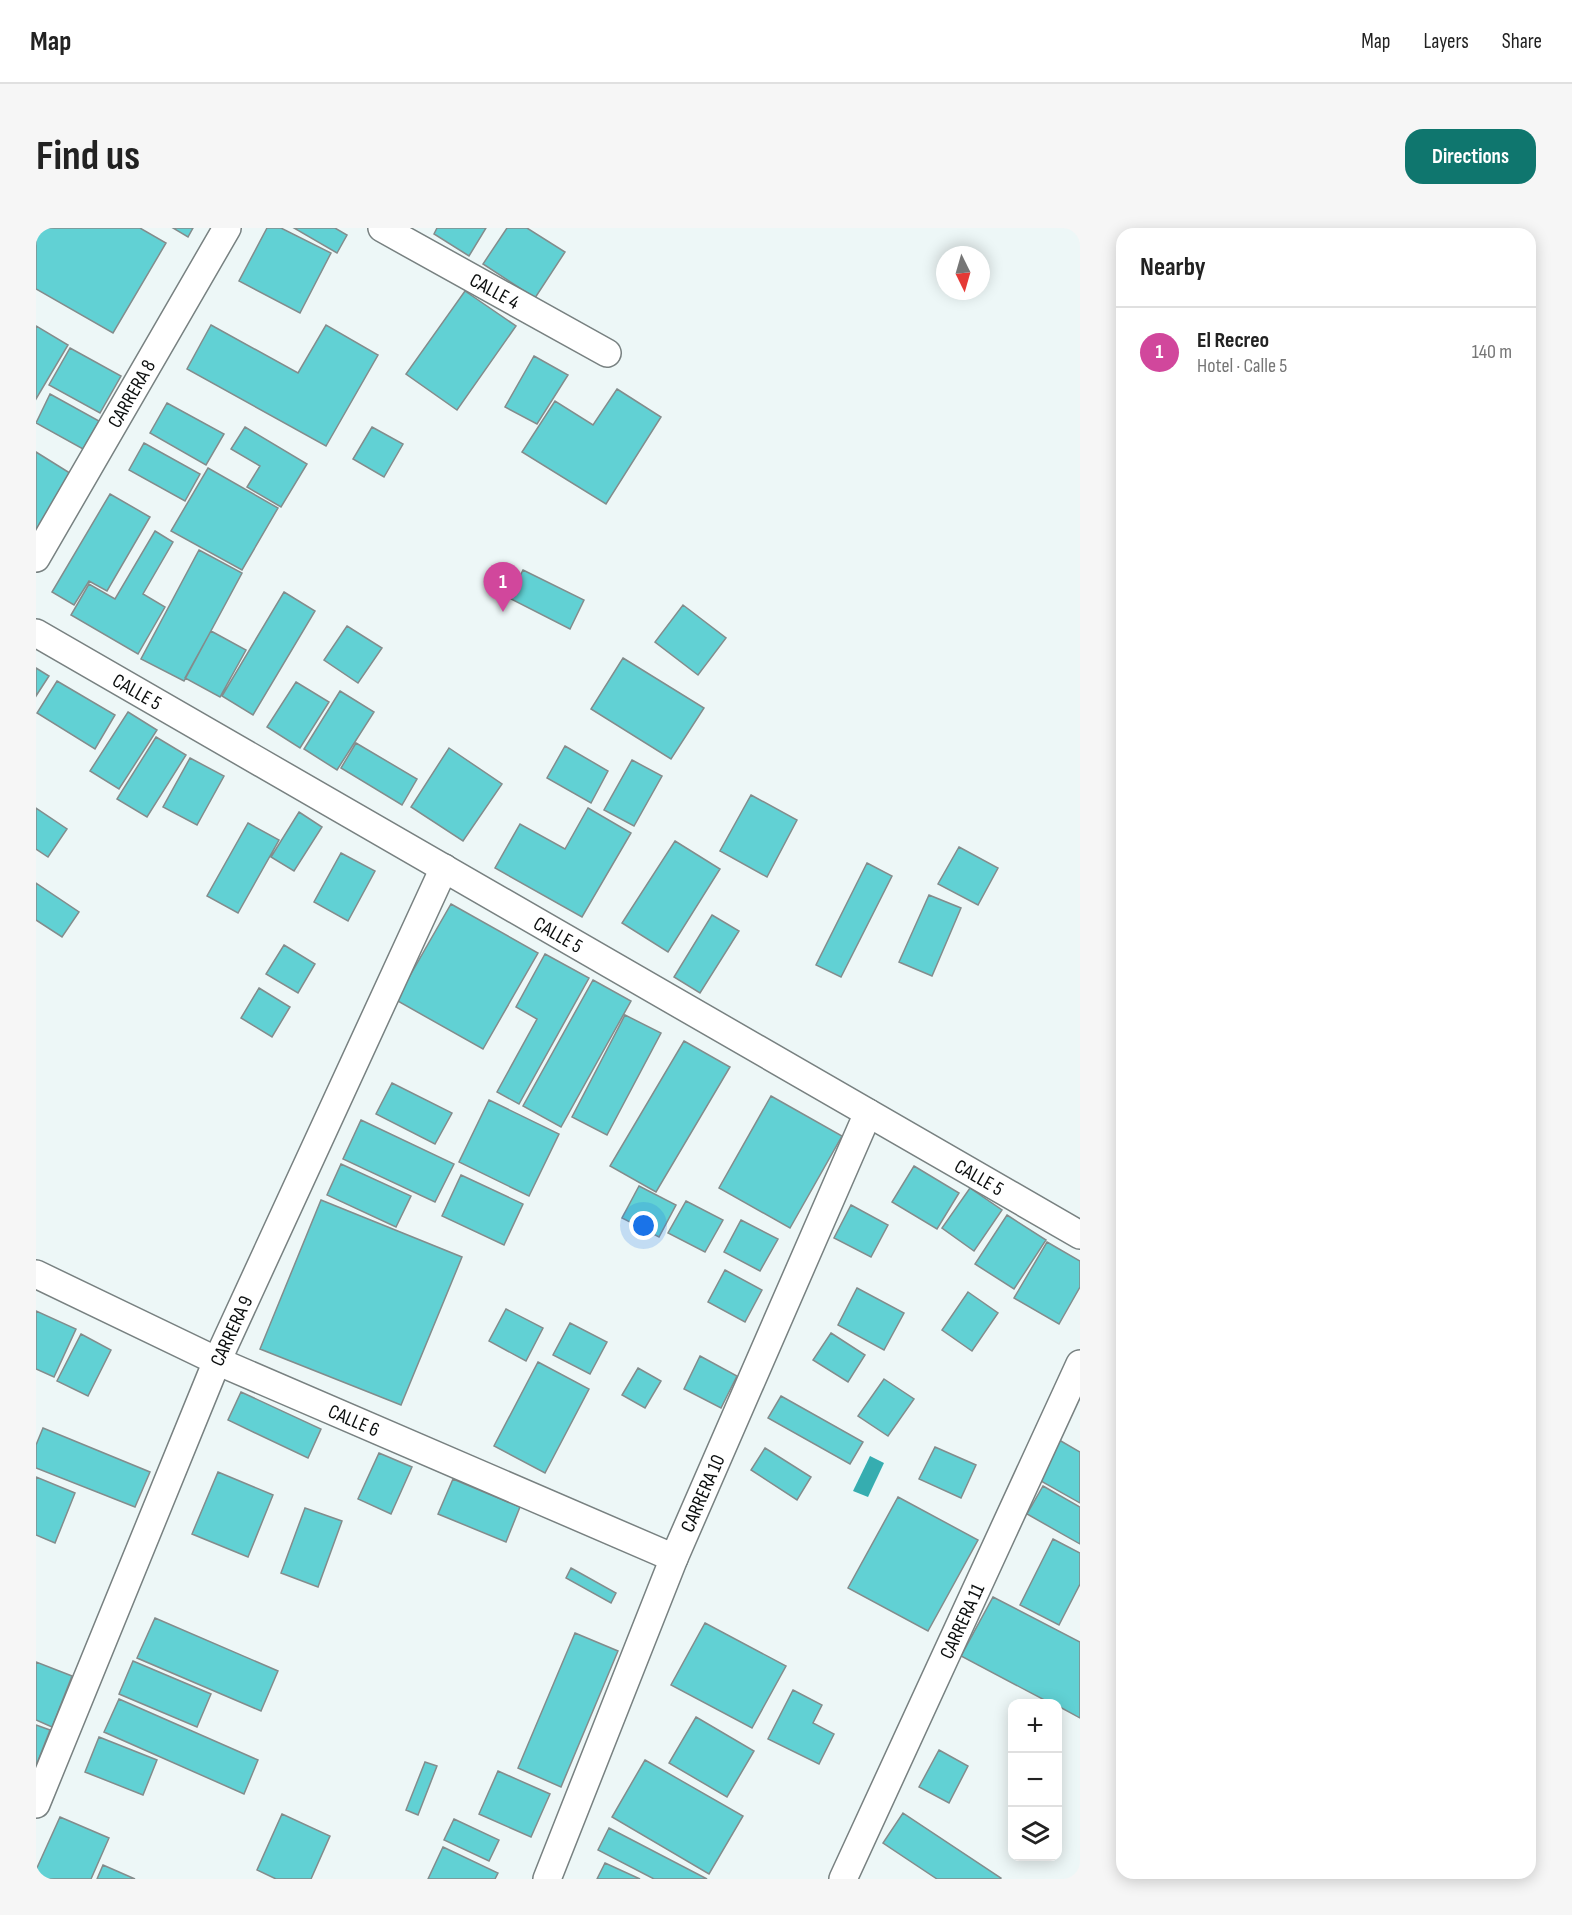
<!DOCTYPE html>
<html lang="en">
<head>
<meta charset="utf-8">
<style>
  body { margin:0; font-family:"Sofia Sans Condensed",sans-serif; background:#f6f6f6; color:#222 }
  .controls { position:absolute; right:18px; bottom:18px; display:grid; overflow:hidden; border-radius:12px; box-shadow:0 3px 15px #0003 }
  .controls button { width:54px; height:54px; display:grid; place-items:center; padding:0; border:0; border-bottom:2px solid #e0e0e0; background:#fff; color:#222; font:30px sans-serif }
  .compass { position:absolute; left:900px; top:18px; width:54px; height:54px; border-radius:50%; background:#fff; box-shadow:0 3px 15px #0003; rotate:175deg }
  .you { position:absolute; left:608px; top:998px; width:21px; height:21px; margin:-15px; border:4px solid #fff; border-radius:50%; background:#1a73e8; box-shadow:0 0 0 9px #1a73e833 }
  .badge { display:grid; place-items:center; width:39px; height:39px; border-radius:50%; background:#0f766e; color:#fff; font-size:20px; font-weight:700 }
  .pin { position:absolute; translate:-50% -50px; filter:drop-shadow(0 2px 3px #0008) }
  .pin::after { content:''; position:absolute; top:32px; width:21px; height:18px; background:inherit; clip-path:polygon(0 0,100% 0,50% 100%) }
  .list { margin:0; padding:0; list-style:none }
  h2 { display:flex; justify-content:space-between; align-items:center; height:78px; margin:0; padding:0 24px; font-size:26px }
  h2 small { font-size:20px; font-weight:400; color:#767676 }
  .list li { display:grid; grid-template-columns:39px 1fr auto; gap:18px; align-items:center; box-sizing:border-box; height:90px; padding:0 24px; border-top:2px solid #e0e0e0 }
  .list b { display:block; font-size:22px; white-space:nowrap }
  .list p { margin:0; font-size:20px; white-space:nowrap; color:#767676 }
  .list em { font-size:20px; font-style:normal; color:#767676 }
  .icon { flex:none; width:33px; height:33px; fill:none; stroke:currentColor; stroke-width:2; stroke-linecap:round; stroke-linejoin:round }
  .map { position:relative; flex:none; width:1044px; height:1651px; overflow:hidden; border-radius:18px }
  header { display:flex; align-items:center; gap:36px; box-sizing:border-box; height:84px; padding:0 30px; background:#fff; border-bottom:2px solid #e0e0e0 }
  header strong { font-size:28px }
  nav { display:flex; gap:33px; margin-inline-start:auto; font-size:21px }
  .intro { display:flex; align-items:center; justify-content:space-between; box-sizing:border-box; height:144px; padding:0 36px }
  h1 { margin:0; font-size:42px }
  .button { padding:15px 27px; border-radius:18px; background:#0f766e; color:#fff; font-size:21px; font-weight:700 }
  main { display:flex; gap:36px; padding:0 36px }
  aside { flex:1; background:#fff; border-radius:18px; box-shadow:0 3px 15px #0003 }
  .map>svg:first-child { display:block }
  .water { fill:#36adb0 }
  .building { fill:#61d1d4; stroke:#838c8c; stroke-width:1.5 }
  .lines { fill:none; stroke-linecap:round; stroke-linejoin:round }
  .minor-casing { stroke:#788181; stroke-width:30 }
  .minor { stroke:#fff; stroke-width:27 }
  .labels { text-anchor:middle; stroke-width:6; stroke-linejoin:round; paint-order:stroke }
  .street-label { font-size:20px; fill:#0b0e0e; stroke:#fff }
</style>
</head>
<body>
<header>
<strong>Map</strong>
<nav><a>Map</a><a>Layers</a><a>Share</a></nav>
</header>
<div class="intro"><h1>Find us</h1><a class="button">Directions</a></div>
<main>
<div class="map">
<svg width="1044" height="1651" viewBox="0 0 1044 1651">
  <rect width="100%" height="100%" fill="#edf7f7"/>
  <path class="water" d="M834 1228 848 1235 832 1269 817 1263Z"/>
  <path class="building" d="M0 0H104L130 15 77 105 0 61Z
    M137 0H157L152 9Z
    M231 0H245L295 25 264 85 203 53Z
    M258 0H299L311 7 301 25Z
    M401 0H450L433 28 398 6Z
    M471 0H491L529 24 499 70 447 36Z
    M429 63 480 98 421 182 370 146Z
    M175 97 262 145 290 97 342 127 290 218 151 141Z
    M0 98 32 117 0 171Z
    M34 120 85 148 64 185 13 157Z
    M498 128 532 147 501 196 469 179Z
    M581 161 625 189 570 276 486 224 519 173 557 197Z
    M14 166 63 193 47 221 0 195Z
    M131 175 188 206 170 237 114 205Z
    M209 199 271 236 245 279 211 259 224 238 195 221Z
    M336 199 367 216 348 249 317 231Z
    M108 215 164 246 149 273 93 242Z
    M0 224 37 247 0 306Z
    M172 240 242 280 206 342 135 303Z
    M74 266 114 289 71 363 53 353 38 377 16 364Z
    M119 303 137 314 107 366 129 379 102 426 35 387 53 356 79 371Z
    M163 322 206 345 148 453 105 431Z
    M487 342 548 372 534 401 473 370Z
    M248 364 279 383 217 487 186 468Z
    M647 377 690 410 662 447 619 414Z
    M311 398 346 420 322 455 288 432Z
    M175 403 210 422 184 469 149 450Z
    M587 430 668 480 635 531 555 481Z
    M0 440 13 448 0 468Z
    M21 453 79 487 59 521 1 485Z
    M260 454 293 474 264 520 231 499Z
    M304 463 338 484 301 542 268 521Z
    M92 484 121 502 83 561 54 543Z
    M120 509 150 527 111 589 81 571Z
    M320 515 381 551 366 577 305 540Z
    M529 518 572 543 555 575 511 550Z
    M413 520 466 556 427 613 375 579Z
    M154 530 188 548 161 597 127 579Z
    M596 532 626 548 598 598 568 582Z
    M715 567 761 592 731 649 684 623Z
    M0 580 31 601 12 629 0 621Z
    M552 580 595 605 546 689 459 640 484 596 529 621Z
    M263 584 286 599 258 643 235 629Z
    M212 595 243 612 202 685 171 668Z
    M639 613 684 641 632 724 586 695Z
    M923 619 962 640 942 677 902 656Z
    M305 625 339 643 312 693 278 674Z
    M831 635 856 648 805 749 780 737Z
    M0 655 43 684 26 709 0 692Z
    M893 667 925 680 896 748 863 734Z
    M415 676 502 725 447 821 360 772Z
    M676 687 703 703 664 765 638 749Z
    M248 717 279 736 262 765 230 746Z
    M509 726 553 750 483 876 461 864 501 791 480 779Z
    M557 752 595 773 525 899 487 878Z
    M223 760 254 779 236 809 205 790Z
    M589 787 625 805 571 907 536 889Z
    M648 813 694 839 620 964 574 938Z
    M356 855 416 885 399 916 340 886Z
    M735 868 806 908 754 1000 683 960Z
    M453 872 523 906 493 968 423 934Z
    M325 892 418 936 399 974 307 931Z
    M305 936 375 968 360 999 291 967Z
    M878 938 923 965 901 1001 856 974Z
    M425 947 487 976 468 1017 406 988Z
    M603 958 640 977 623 1009 586 990Z
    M934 960 966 982 938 1023 906 1000Z
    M285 972 426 1029 365 1177 224 1121Z
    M650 973 687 992 669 1024 632 1005Z
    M815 977 852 997 835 1029 798 1010Z
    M971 987 1010 1012 978 1061 939 1036Z
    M705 992 742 1011 724 1043 688 1024Z
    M1011 1014 1044 1033V1059L1023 1096 978 1070Z
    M689 1042 726 1062 709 1094 672 1074Z
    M821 1060 868 1085 848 1122 802 1097Z
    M932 1064 962 1085 936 1123 906 1102Z
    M470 1081 507 1100 490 1133 453 1113Z
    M0 1083 40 1101 18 1149 0 1141Z
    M534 1095 571 1114 554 1146 517 1127Z
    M795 1105 829 1127 812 1154 777 1132Z
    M45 1106 75 1122 52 1168 21 1153Z
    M664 1128 701 1148 685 1180 648 1161Z
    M502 1134 553 1161 509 1245 458 1218Z
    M602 1140 625 1153 609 1180 586 1167Z
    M848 1151 878 1171 852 1208 822 1188Z
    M205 1164 285 1201 272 1230 192 1192Z
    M745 1168 827 1214 814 1236 732 1190Z
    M7 1200 114 1244 99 1279 0 1240V1217Z
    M1018 1209 1044 1224V1275L996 1248Z
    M899 1219 940 1237 925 1270 883 1251Z
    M729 1220 775 1249 761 1272 715 1242Z
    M343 1225 376 1239 355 1286 322 1271Z
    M182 1244 237 1267 212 1329 156 1306Z
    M0 1249 39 1265 19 1315 0 1307Z
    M417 1251 484 1279 470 1314 402 1286Z
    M1007 1258 1044 1279V1316L991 1286Z
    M862 1269 942 1312 892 1403 812 1360Z
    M269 1280 306 1293 282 1359 245 1345Z
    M1017 1311 1044 1325V1356L1023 1397 984 1377Z
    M535 1340 580 1365 575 1375 530 1350Z
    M957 1369 1044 1414V1490L1022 1478V1476H1016L925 1428Z
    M119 1390 242 1443 225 1483 101 1430Z
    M669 1395 750 1438 716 1500 635 1457Z
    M539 1405 582 1423 525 1559 482 1540Z
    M97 1433 175 1466 161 1499 83 1466Z
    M0 1434 36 1448 16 1499 0 1492Z
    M757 1462 786 1477 777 1495 798 1506 783 1536 732 1511Z
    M83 1471 222 1532 208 1566 68 1504Z
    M660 1489 718 1523 691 1569 633 1535Z
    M0 1497 14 1502 0 1538Z
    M63 1509 121 1532 107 1567 49 1544Z
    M903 1522 932 1538 913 1575 883 1559Z
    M609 1532 707 1588 673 1646 576 1589Z
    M389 1534 401 1538 382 1587 370 1582Z
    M462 1543 514 1566 495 1609 443 1586Z
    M867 1585 965 1650 964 1651H901L847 1615Z
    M246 1586 294 1608 275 1651H240L221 1642Z
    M24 1589 73 1610 55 1651H0V1642Z
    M418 1591 463 1612 453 1633 408 1612Z
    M573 1600 671 1651H618L562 1622Z
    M407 1619 462 1645 459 1651H392Z
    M569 1635 604 1651H561Z
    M67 1637 99 1651H61Z"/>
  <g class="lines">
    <defs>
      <g id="minor">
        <path id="s1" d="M346 0 571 125"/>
        <path id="s2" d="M0 330 191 0"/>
        <path id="s3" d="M0 405 1044 1007"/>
        <path id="s4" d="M0 1046 181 1133 638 1330"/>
        <path id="s5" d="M0 1576 181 1133 408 640"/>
        <path id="s6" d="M511 1651 638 1330 832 885"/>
        <path id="s7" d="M807 1651 1044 1136"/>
      </g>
    </defs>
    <use href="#minor" class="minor-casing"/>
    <use href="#minor" class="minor"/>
  </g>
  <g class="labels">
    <g class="street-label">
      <text dy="7" stroke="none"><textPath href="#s1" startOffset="129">CALLE 4</textPath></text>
      <text dy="7" stroke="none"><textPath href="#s2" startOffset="190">CARRERA 8</textPath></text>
      <text dy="7" stroke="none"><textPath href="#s3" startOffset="117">CALLE 5</textPath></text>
      <text dy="7" stroke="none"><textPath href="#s3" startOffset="603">CALLE 5</textPath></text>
      <text dy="7" stroke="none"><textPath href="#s3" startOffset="1089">CALLE 5</textPath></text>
      <text dy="7" stroke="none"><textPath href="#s5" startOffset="512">CARRERA 9</textPath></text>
      <text dy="7" stroke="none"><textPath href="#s4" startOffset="350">CALLE 6</textPath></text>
      <text dy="7" stroke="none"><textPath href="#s6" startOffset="416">CARRERA 10</textPath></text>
      <text dy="7" stroke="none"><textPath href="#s7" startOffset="284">CARRERA 11</textPath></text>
    </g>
  </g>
</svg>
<div class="controls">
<button>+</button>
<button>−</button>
<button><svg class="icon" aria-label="layers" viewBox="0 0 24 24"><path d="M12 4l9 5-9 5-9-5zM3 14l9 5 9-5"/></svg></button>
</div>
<svg class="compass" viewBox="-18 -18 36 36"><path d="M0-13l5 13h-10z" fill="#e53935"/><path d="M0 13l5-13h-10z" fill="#767676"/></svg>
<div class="you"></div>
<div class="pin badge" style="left:467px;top:384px;background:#d1479c">1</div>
</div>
<aside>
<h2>Nearby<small></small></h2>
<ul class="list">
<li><span class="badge" style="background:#d1479c">1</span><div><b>El Recreo</b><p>Hotel · Calle 5</p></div><em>140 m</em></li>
</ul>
</aside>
</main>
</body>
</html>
